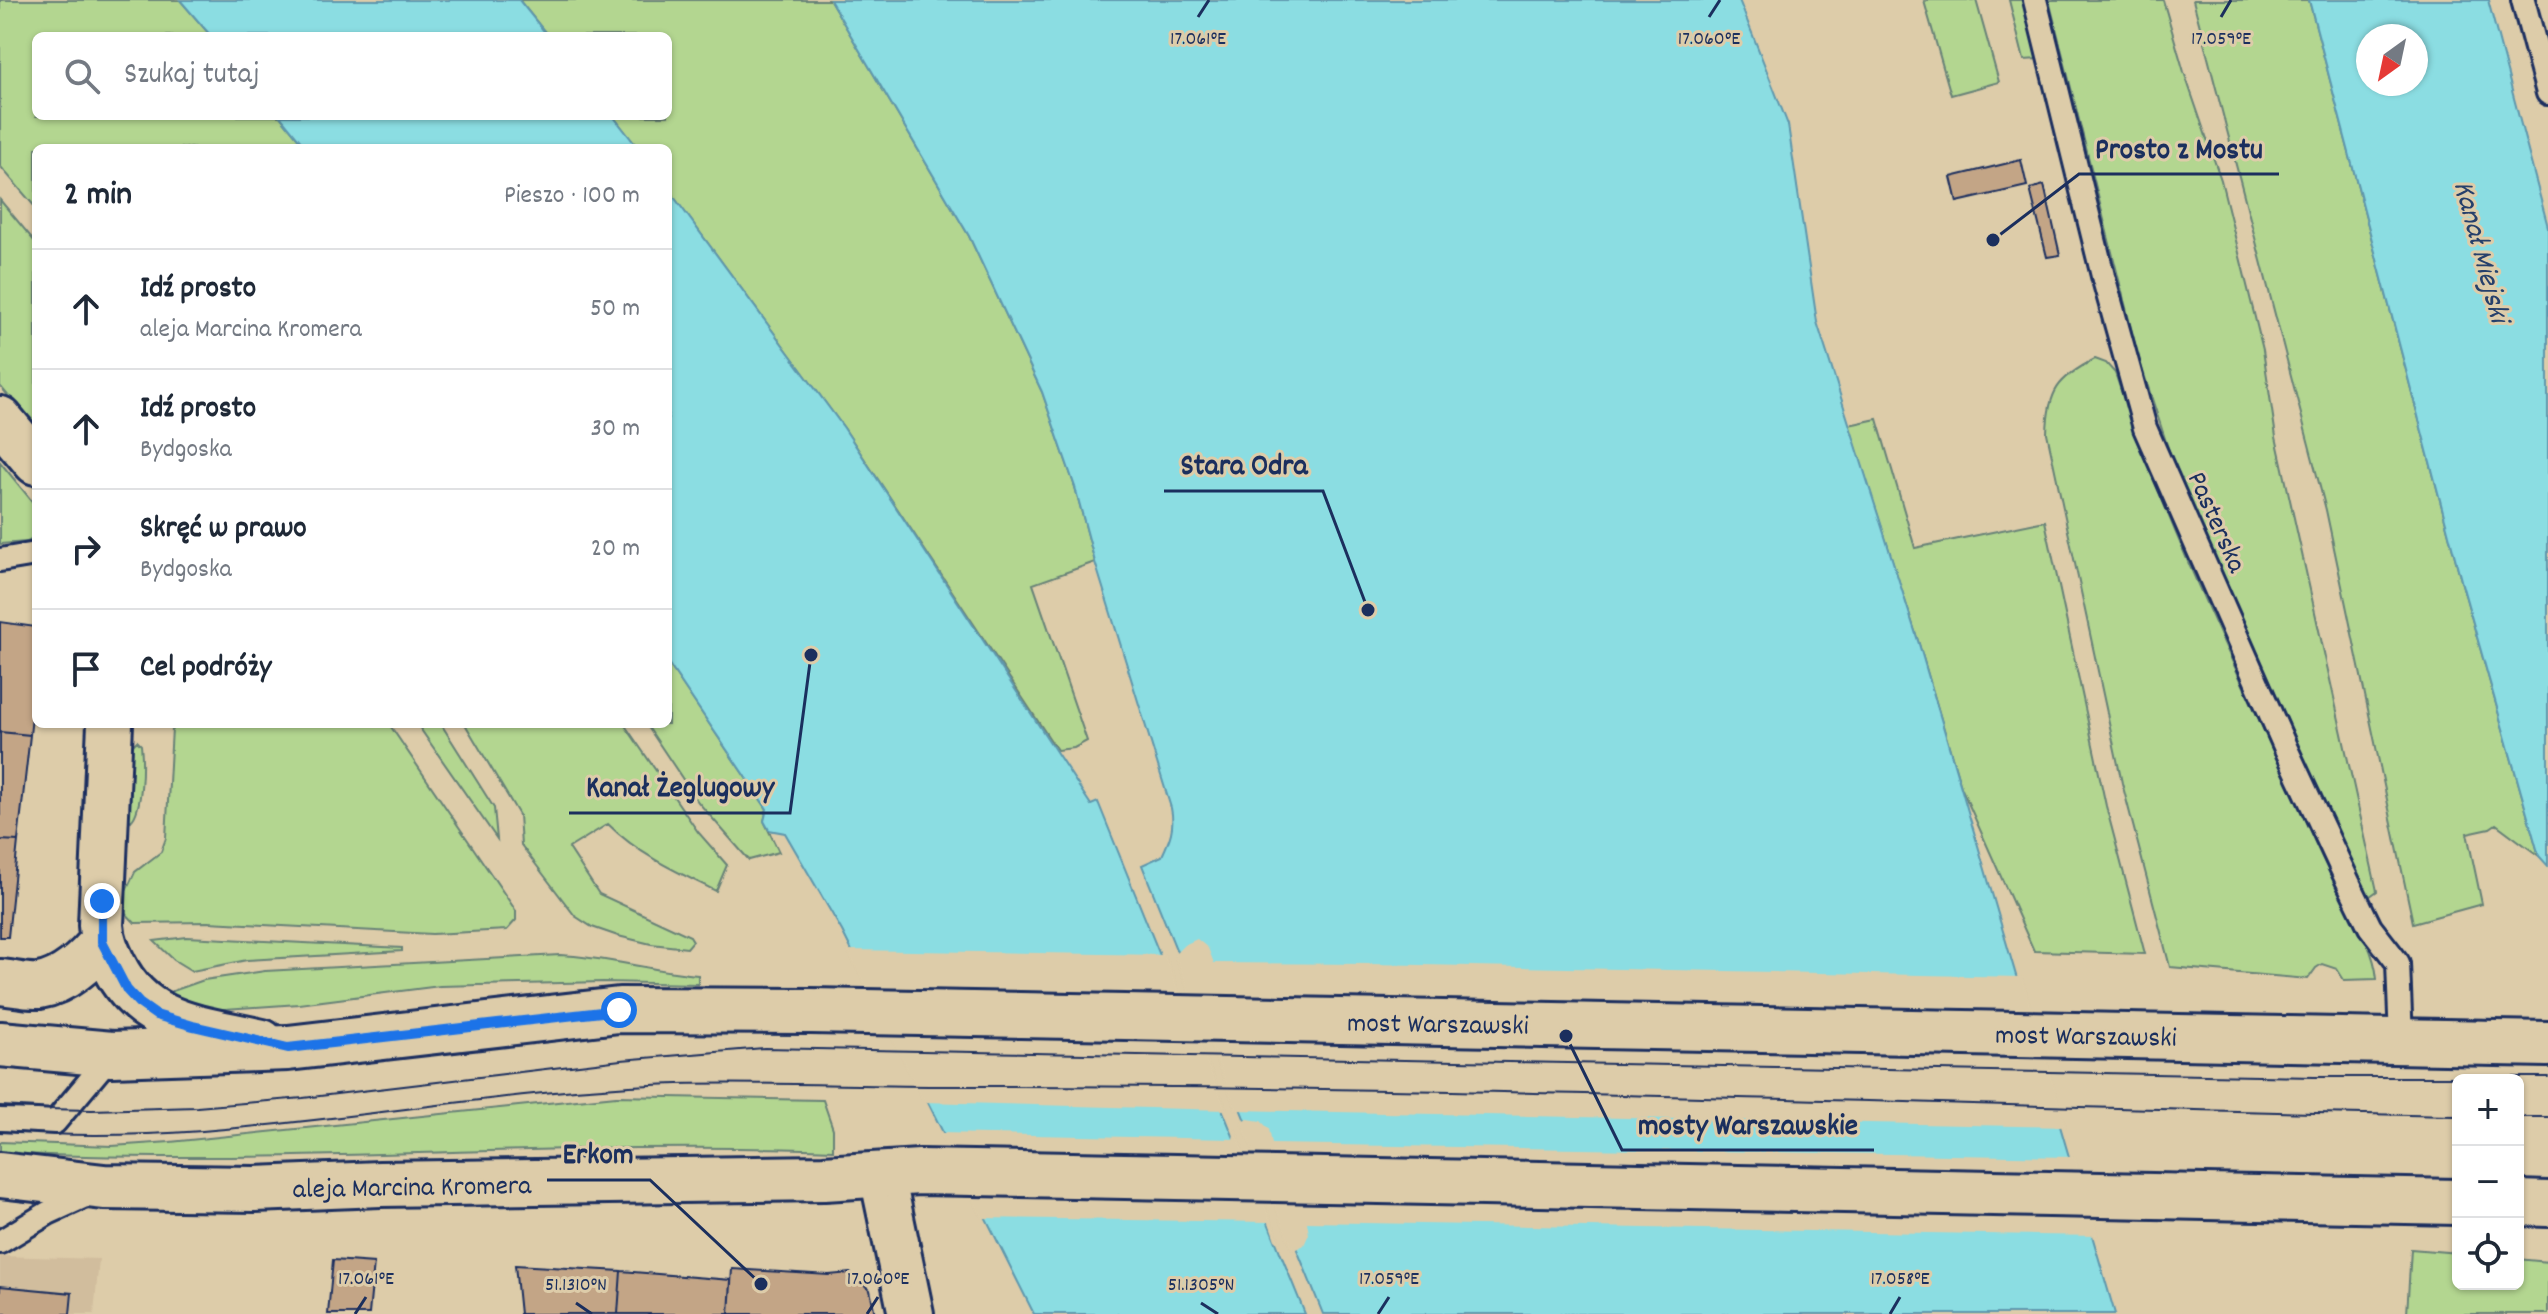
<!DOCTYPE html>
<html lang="pl">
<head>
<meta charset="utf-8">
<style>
  body { margin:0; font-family:Dekko,sans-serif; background:#f2f2f3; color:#1f2937 }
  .controls { position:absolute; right:24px; bottom:24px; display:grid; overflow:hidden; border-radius:12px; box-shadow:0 2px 6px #0004 }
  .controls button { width:72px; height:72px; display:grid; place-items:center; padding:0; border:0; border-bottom:2px solid #e0e1e3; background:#fff; color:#1f2937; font:40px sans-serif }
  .compass { position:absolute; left:2356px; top:24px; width:72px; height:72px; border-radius:50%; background:#fff; box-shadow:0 2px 6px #0004; rotate:213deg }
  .stop { position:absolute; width:24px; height:24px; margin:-18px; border:6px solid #1a73e8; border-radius:50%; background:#fff }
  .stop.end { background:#1a73e8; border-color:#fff; box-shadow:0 2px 8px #0008 }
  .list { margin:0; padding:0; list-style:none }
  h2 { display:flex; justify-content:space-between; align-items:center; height:104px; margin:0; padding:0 32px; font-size:34px }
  h2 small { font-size:26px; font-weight:400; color:#747a83 }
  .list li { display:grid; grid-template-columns:52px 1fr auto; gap:24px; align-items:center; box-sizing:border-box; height:120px; padding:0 32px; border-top:2px solid #e0e1e3 }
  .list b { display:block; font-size:30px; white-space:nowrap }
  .list p { margin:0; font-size:26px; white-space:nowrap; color:#747a83 }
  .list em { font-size:26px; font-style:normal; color:#747a83 }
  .icon { flex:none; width:44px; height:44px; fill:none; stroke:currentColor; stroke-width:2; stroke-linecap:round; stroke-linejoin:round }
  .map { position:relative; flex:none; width:2548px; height:1314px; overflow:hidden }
  .search { position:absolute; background:#fff; box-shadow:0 2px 6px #0004; left:32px; top:32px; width:640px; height:88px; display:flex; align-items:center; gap:20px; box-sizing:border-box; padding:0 28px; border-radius:12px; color:#747a83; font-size:30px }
  .panel { position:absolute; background:#fff; box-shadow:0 2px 6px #0004; left:32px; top:144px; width:640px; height:584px; border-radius:12px }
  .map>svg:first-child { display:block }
  .built { fill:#d1bd9d }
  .green { fill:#b3d690; stroke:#678277; stroke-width:2 }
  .water { fill:#8bdde2; stroke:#5e97ad; stroke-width:2; fill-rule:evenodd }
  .pier { fill:#ddcca9 }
  .building { fill:#c3a586; stroke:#1b2f5e; stroke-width:2 }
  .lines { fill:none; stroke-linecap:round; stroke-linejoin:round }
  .service-casing { stroke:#1b2f5e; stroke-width:28 }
  .minor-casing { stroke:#1b2f5e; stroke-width:50 }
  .secondary-casing { stroke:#1b2f5e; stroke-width:50 }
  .service { stroke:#ddcca9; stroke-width:22 }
  .minor { stroke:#ddcca9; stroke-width:44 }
  .secondary { stroke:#ddcca9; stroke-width:44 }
  .tram { stroke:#1b2f5e; stroke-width:2 }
  .route { stroke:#1a73e8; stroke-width:10 }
  .ticks { fill:none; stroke:#1b2f5e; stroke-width:3 }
  .labels { text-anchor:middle; stroke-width:6; stroke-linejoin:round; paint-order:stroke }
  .street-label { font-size:28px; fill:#1b2f5e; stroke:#ddcca9 }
  .water-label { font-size:30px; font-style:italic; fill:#26406b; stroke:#ddcca9 }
  .ticks-label { font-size:20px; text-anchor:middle; fill:#1b2f5e; stroke:#ddcca9; stroke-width:6; stroke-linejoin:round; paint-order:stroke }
  .leader { fill:none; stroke:#1b2f5e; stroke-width:3 }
  .callout-dot { fill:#1b2f5e; stroke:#ddcca9; stroke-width:3 }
  .callout-label { font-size:30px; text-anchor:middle; font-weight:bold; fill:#1b2f5e; stroke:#ddcca9; stroke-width:6; stroke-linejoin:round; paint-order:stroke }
</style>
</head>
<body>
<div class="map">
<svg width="2548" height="1314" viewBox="0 0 2548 1314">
  <rect width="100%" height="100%" fill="#ddcca9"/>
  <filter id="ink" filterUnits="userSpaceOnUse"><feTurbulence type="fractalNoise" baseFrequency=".0125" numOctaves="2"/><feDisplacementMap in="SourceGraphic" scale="16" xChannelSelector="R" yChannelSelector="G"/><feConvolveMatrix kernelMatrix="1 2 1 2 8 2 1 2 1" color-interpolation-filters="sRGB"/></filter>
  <g filter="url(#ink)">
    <path class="built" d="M0 1256 99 1259 94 1314H0Z"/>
    <path class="green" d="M0 0H180L211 36H36V116H280L306 148H36V208L0 166Z
      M519 0H830L969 236 1042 392 1075 487 1095 562 1033 584 1087 741 1074 748 1057 750 844 428 668 189V148H638L613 116H668V36H548Z
      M1929 0H1976L1999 82 1951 95 1924 1Z
      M2009 0H2023L2038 59 2024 60Z
      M2049 0H2163L2184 72 2221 180 2263 350 2276 437 2377 891 2366 899 2171 457 2138 356Z
      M2193 0H2309L2462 584 2539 856 2496 824 2490 828 2467 833 2482 904 2413 923 2326 510Z
      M0 200 36 243V429L0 386Z
      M2095 359 2106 363 2115 373C2165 522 2234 665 2300 808 2311 834 2323 860 2336 885 2351 914 2374 945 2377 979L2344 980 2337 969 2322 964 2316 968 2308 979 2170 967 2122 783 2047 433C2048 391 2058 378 2095 359Z
      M1877 419 1915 548 2045 521 2106 806 2145 954 2034 951 1961 787 1919 644 1849 425Z
      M0 462 36 506V537L27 542 0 544Z
      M668 663 767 809 764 821 779 852 749 860 698 802 646 724H668Z
      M169 724H389L516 911V920L507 930 432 934 208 922 135 923 119 906 135 872 161 852 166 838 172 728Z
      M417 724H441L494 808 497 839Z
      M465 724H624L698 832 727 865 716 891C677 872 639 855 608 824L569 848 599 894 690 936 693 941 687 948 651 944 618 936 592 927 575 916 521 845 519 815Z
      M137 741 141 745C143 762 143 810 131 821L127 819 131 747Z
      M187 937 402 948V951L247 960 192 971 174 960 154 941Z
      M560 955C607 957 652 971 698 975V984L603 982 440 986 299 1004 210 1010 193 1008 167 993 204 980 265 971Z
      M616 1096 823 1100 833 1129V1150C556 1140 278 1167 0 1153V1142L112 1146 170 1142Z
      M2411 1249 2458 1253V1284H2518V1259L2548 1262V1314H2407Z"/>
    <path class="water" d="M180 0H519L548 36H211Z
      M830 0H1739L1788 125 1817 322 1919 644 2115 1314H1323L1142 865 1162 856C1170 839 1175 827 1171 808L1095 562 1075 487 1042 392 969 236Z
      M2309 0H2488L2548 227V866L2539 856 2462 584ZM2368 36H2416V84H2368Z
      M280 116H613L638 148H306Z
      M668 189 844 428 1091 805 1098 802 1305 1314H1034L842 931 785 833 769 830 764 821 767 809 668 663Z"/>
    <path class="pier" d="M1197 939 1208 948 1214 963 1370 964 2022 977 2066 1127 1236 1110 1174 955 1184 945Z
      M847 950 1165 955 1227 1110 924 1102Z
      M1248 1119 1261 1121 1269 1129 1272 1144 2075 1157 2098 1236 1307 1222 1309 1234 1304 1245 1296 1249H1292L1241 1122Z
      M1235 1129 1281 1244 1275 1240 1269 1222 982 1218 939 1133 1233 1139Z"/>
    <path class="building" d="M2021 160 2027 186 1957 202 1951 177Z
      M2044 185 2060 255 2047 257 2030 189Z
      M0 622 36 627V681L30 735 0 732Z
      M0 732 30 735 18 841 0 840Z
      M0 840 18 841 8 937H0Z
      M333 1260 374 1263 369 1314H328Z
      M515 1265 621 1271 618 1314H520Z
      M732 1269 829 1275 850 1273 870 1290 875 1314H729Z
      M621 1271 731 1280 729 1314H618Z
      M0 1286 72 1293 70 1314H0Z"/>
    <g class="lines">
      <defs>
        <path id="service" d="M2035 0 2103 276 2145 428 2287 751 2349 884 2370 927 2398 963 2401 1041
          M2523 0 2548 93
          M0 560 36 554
          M0 1119 55 1122 112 1054
          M0 1242 48 1213 94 1192"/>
        <path id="minor" d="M0 419 36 462
          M110 724 101 925C102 941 107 952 114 966 144 1027 203 1028 262 1042
          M0 982C12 983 27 987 39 986 64 982 87 961 102 942
          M882 1175 911 1314"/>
        <path id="secondary" d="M0 1044 112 1054 288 1048 619 1010 811 1011 2548 1044
          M0 1175 104 1187 255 1189 380 1184 824 1178 920 1172 2458 1202
          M2518 1203 2548 1204"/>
      </defs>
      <use href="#service" class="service-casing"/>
      <use href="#minor" class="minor-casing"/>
      <use href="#secondary" class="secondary-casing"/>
      <use href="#service" class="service"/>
      <use href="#minor" class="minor"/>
      <use href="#secondary" class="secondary"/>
      <path class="tram" d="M0 1108 92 1110 197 1107 303 1098 621 1060 764 1048 2314 1077H2548
        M2518 1117H2548
        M0 1131C228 1151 451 1090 678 1084 768 1082 859 1086 950 1086 1453 1085 1955 1106 2458 1116"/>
    </g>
  </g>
  <g class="lines" filter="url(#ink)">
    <path class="route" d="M102 901V942L127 990 139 1003 156 1015 193 1026 288 1048 619 1010"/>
  </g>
  <path class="ticks" d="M1198 17 1209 0M1709 17 1720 0M2221 17 2231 0M576 1303 592 1314M1201 1303 1218 1314M355 1314 366 1297M867 1314 878 1297M1378 1314 1389 1297M1890 1314 1900 1297"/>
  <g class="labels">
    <g class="street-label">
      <text transform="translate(2219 521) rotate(66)" y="10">Pasterska</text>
      <text transform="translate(1438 1022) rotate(1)" y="10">most Warszawski</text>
      <text transform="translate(2086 1034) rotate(1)" y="10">most Warszawski</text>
      <text transform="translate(412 1185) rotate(-1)" y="10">aleja Marcina Kromera</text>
    </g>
    <g class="water-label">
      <text transform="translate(2483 251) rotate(75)" y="10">Kanał Miejski</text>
    </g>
  </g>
  <g class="ticks-label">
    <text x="1198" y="44">17.061°E</text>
    <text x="1709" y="44">17.060°E</text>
    <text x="2221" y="44">17.059°E</text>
    <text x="366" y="1284">17.061°E</text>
    <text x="878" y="1284">17.060°E</text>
    <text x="1389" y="1284">17.059°E</text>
    <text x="1900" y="1284">17.058°E</text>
    <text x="576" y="1290">51.1310°N</text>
    <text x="1201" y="1290">51.1305°N</text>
  </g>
  <path class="leader" d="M1993 240L2079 174H2279M1368 610L1323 491H1164M811 655L790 813H569M1566 1036L1622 1150H1874M761 1284L650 1180H547"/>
  <g class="callout-dot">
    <circle cx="1993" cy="240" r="8"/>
    <circle cx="1368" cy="610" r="8"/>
    <circle cx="811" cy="655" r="8"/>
    <circle cx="1566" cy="1036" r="8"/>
    <circle cx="761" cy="1284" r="8"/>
  </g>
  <g class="callout-label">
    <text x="2179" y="158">Prosto z Mostu</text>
    <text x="1244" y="474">Stara Odra</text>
    <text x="680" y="796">Kanał Żeglugowy</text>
    <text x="1748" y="1134">mosty Warszawskie</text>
    <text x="598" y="1163">Erkom</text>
  </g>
</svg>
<div class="controls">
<button>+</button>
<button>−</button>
<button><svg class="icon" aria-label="locate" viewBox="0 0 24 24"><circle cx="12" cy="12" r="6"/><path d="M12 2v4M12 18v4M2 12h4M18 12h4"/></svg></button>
</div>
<svg class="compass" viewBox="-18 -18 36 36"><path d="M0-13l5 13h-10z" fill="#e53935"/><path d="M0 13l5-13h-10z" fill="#747a83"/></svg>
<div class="stop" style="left:619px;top:1010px"></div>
<div class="stop end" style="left:102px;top:901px"></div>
<div class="search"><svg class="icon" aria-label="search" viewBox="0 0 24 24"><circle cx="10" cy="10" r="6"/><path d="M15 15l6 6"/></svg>Szukaj tutaj</div>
<section class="panel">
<h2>2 min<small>Pieszo · 100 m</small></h2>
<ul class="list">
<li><svg class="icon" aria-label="ahead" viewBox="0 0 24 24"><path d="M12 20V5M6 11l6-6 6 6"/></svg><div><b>Idź prosto</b><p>aleja Marcina Kromera</p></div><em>50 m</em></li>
<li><svg class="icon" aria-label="ahead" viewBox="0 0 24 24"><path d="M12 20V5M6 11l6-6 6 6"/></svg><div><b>Idź prosto</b><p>Bydgoska</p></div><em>30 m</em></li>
<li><svg class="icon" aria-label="right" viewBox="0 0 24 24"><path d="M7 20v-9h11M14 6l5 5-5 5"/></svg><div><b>Skręć w prawo</b><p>Bydgoska</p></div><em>20 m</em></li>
<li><svg class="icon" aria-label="arrive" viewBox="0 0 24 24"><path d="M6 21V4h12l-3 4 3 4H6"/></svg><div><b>Cel podróży</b></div></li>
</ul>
</section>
</div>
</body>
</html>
